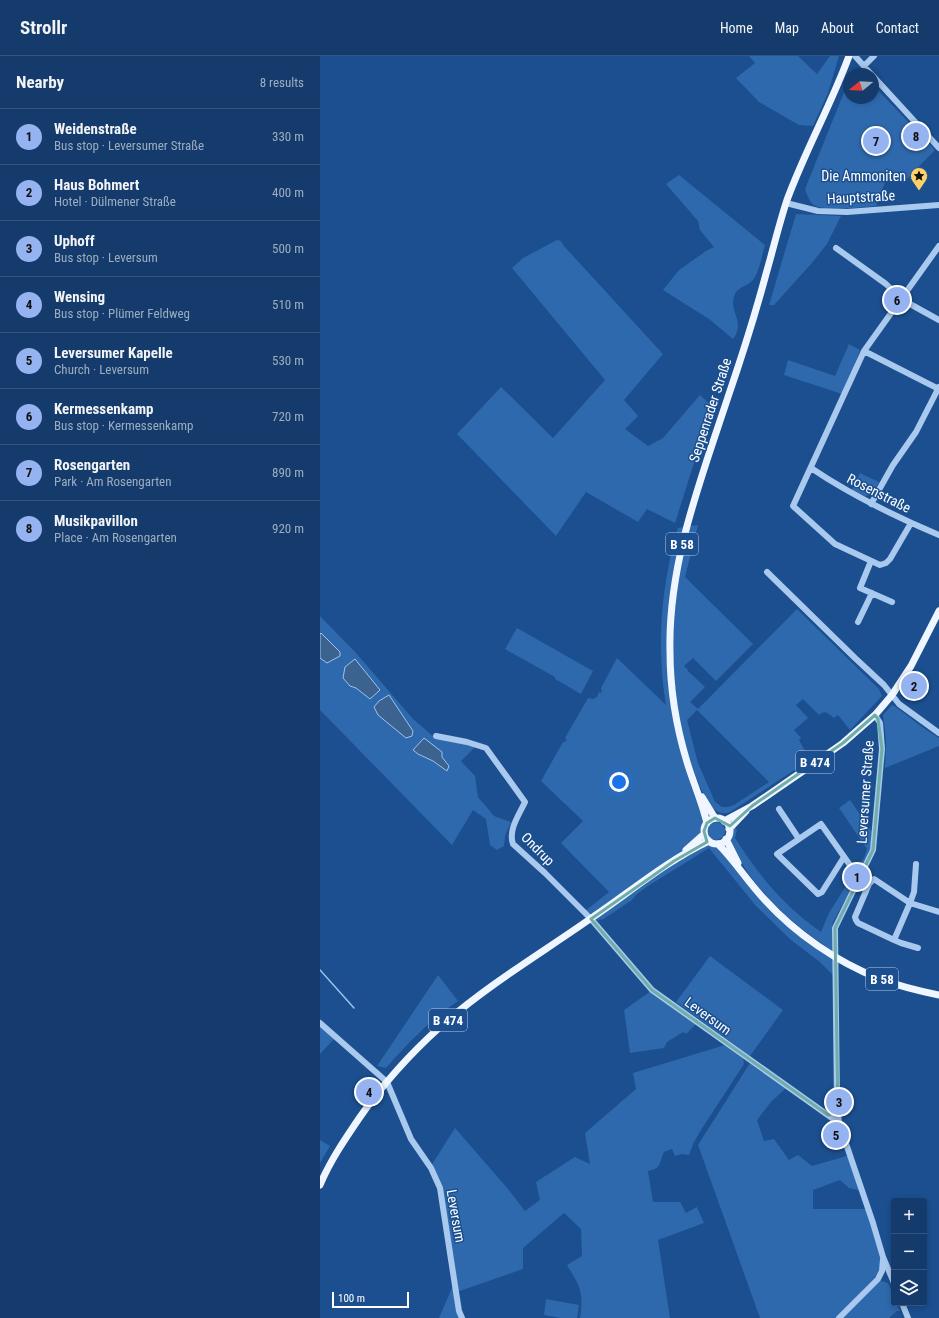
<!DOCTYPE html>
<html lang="en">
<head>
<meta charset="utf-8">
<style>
  body { margin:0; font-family:"Roboto Condensed",sans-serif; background:#1d4271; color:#f1f3f6 }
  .controls { position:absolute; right:12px; bottom:12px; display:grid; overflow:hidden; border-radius:4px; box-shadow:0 2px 6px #0003 }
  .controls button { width:36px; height:36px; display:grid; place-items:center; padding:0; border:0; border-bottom:1px solid #33557e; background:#143b6b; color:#f1f3f6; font:20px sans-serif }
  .compass { position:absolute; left:523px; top:12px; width:36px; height:36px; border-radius:50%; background:#143b6b; box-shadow:0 2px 6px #0003; rotate:252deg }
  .scale { position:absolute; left:12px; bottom:10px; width:77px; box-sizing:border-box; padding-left:4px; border:2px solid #fff; border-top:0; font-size:11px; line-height:14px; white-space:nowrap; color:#fff; -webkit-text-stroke:3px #1b4f8f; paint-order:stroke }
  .you { position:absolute; left:299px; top:726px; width:14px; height:14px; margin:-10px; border:3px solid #fff; border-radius:50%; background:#1a73e8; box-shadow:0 0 0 6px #1a73e833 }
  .badge { display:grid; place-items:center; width:26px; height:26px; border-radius:50%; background:#95b2f1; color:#111; font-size:13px; font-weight:700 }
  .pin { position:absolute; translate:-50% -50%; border:2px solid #fff; box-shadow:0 1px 4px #0006 }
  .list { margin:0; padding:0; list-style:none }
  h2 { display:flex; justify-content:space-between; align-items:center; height:52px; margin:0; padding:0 16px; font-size:17px }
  h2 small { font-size:13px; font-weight:400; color:#9dadc1 }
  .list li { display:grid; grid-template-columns:26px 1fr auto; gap:12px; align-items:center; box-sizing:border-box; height:56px; padding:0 16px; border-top:1px solid #33557e }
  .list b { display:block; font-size:15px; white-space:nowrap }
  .list p { margin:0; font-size:13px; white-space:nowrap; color:#9dadc1 }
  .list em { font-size:13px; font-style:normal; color:#9dadc1 }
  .icon { flex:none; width:22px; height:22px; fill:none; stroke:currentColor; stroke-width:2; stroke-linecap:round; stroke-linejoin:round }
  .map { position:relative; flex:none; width:619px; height:1262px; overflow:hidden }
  header { display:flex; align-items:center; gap:24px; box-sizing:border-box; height:56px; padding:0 20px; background:#143b6b; border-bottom:1px solid #33557e }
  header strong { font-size:19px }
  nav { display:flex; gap:22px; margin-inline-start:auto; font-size:14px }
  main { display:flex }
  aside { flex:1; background:#143b6b }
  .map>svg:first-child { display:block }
  .green { fill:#2e69ad; fill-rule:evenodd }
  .water { fill:#3c6290; stroke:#9cc4f0 }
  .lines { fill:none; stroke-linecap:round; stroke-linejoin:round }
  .stream { stroke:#9cc4f0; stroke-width:1.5 }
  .minor { stroke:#a9c9ee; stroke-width:6 }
  .major { stroke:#f0f6ff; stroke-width:7 }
  .marked { fill:none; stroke:#6fada8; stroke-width:3; stroke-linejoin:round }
  .labels { text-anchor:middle; stroke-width:3; stroke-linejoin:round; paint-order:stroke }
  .shield { fill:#1b4f8f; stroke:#bbcadd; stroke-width:1 }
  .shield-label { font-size:13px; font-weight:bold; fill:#fff }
  .poi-label { font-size:14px; fill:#fff; stroke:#1b4f8f; text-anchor:end }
  .street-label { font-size:14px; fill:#fff; stroke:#1b4f8f }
</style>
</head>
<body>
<header>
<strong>Strollr</strong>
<nav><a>Home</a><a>Map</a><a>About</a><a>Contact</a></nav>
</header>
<main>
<aside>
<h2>Nearby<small>8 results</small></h2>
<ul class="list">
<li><span class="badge">1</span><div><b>Weidenstraße</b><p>Bus stop · Leversumer Straße</p></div><em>330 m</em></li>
<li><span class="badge">2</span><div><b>Haus Bohmert</b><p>Hotel · Dülmener Straße</p></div><em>400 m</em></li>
<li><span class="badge">3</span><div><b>Uphoff</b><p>Bus stop · Leversum</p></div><em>500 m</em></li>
<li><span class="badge">4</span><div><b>Wensing</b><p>Bus stop · Plümer Feldweg</p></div><em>510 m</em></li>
<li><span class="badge">5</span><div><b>Leversumer Kapelle</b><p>Church · Leversum</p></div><em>530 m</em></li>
<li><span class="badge">6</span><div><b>Kermessenkamp</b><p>Bus stop · Kermessenkamp</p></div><em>720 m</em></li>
<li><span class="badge">7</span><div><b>Rosengarten</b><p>Park · Am Rosengarten</p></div><em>890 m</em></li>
<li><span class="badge">8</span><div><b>Musikpavillon</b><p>Place · Am Rosengarten</p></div><em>920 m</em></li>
</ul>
</aside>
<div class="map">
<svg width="619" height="1262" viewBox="0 0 619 1262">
  <rect width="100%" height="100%" fill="#1b4f8f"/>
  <path class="green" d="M429 0H478L497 18 510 0H519L508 37 493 70 479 69 439 46 416 22 435 7Z
    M529 24V42H553V29L615 94 583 127 567 121 556 150C543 151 505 156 494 149 489 145 487 139 485 133Z
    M359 119 445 189C442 199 439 218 432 225 426 231 416 231 414 241 409 255 426 267 413 283L389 263 343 234 359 214 386 195 394 191 380 174 378 165 346 128Z
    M476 158 521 160 507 188 491 208 454 249H449Z
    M237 184 241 185 243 189 343 298 304 344 318 360 305 373 328 390 343 382 380 339 392 350 355 467 327 453 318 466 266 436 236 480 137 378 181 331 233 382 285 324 192 212 203 202Z
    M529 288 540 294 523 339 519 337 464 319 468 304 515 320Z
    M540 417 559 426 553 438 545 440 532 434Z
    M378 469 365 521 433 588 396 625 373 602 364 610 368 614V615L385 631 370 646 378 653 477 553 559 633 562 640 530 674 518 659 514 662C509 658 505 653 499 659L483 643 476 649 488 662 474 674 481 682 479 684 490 704 410 756C395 762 386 744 381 733 353 669 348 595 358 527 361 508 366 489 370 470ZM377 654 449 726 414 749 408 751H402L395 746 378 707 367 664Z
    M364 471 351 533 349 547 347 581V612L384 765 379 779 376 784 356 800 272 858 265 855 289 836 241 787 263 765 221 725 243 686H245L247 683 245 682 268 642 273 643 277 641 279 636 282 637 281 632 297 602 346 649C336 591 341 529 358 472Z
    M0 560 36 597 93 663 115 682 156 690 141 705 155 720 158 741 174 760 191 766 185 780 184 790 177 794 170 789 166 763 153 754 132 789 0 654Z
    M197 572 273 615 261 638 235 623V621L185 593Z
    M572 649 576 651 602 671 619 682V690L565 712 566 684 563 659Z
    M530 744 552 776 551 780 553 783C550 793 548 806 540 814L537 812 544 802 547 793 519 752Z
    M387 775a9 9 0 1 1 18 0a9 9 0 1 1-18 0Z
    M414 770 417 774 415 782C440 821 463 849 501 876L509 857 534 817 536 819 537 822 513 866 512 873V895C468 864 433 835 410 785Z
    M389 789 398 792 420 819 513 903V919L500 906 471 884 436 850 389 792 328 830 317 838 312 844 282 864 281 863 277 865V861L351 810 386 790Z
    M390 900 463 954 430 1000 356 946Z
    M118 919 138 945C110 964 88 987 66 1012L57 1010Z
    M331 935 376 968 366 978 363 976 347 986 344 992 310 997 304 954Z
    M0 970 15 982 0 998Z
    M405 989 423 1002 424 1008 381 1074 374 1086 369 1099 362 1098 355 1100 352 1093 344 1096C339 1106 342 1113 328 1115L333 1146H360L366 1157 377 1151 384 1167 338 1184 350 1262H260C264 1235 260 1231 247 1209L262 1200 261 1173 244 1157 203 1192V1213L137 1236 121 1131 111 1110 135 1072 188 1133 205 1155 220 1144 216 1126 255 1101 270 1108 265 1077 316 1033 313 1017Z
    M430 1007 466 1032 451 1046 437 1064 444 1085 454 1083 469 1104 478 1099 492 1110 530 1099 542 1135 529 1132 520 1124 493 1134V1153H547L561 1200V1210L558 1218 516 1262H440L378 1089Z
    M0 1084 10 1090 0 1107Z
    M558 1224 568 1227 574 1241V1247H576L580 1255H577L569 1262H522Z
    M134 1227 142 1262H119Z
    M226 1243 259 1249 257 1262H241L224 1259Z"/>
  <path class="water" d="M1 577 20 596V600L7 607 0 602V578Z
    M35 603 60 634 50 643 36 632 30 630 23 622 25 611Z
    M69 639 93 675 92 680 86 682 58 659 54 651 59 645Z
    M104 682 122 696V701L129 710 127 715 113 705 98 698 93 694Z"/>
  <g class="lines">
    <path class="stream" d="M0 914 34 952"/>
    <path class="minor" d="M535 0 551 18
      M544 10 554 0
      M553 20 619 92
      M466 147 498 155 527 156 619 149
      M516 192 566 228 581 243 619 264
      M544 295 619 333
      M491 412C531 439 574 460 619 479
      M551 448 573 409 596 376 619 331
      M591 467 570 503 566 507 560 509 515 488 473 450 544 295 619 190
      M551 505 540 532 572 546
      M447 516 535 602 564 629 579 648 619 677
      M538 566 552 537
      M555 659 560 667 562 693 553 794 515 872 517 1046 519 1067 553 1167 563 1201 574 1227
      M116 680 147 686 166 692 205 746C199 759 188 774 193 788L225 817 271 863 332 934 519 1067
      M459 753 479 783
      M524 801 502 836 498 838 457 798 501 768 532 812 542 817
      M596 808 594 836 590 847 574 884 538 867 536 864 535 861 549 828 554 823 590 847 619 856
      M574 884 581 887 598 892
      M0 967 67 1026 91 1083 111 1112 120 1132 136 1236 139 1255 142 1262
      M582 1247 588 1262
      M519 1262 558 1223 562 1215 563 1203"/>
    <path class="major" d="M382 741 395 762
      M384 775a13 13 0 1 1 26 0a13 13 0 1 1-26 0Z
      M404 765 432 750 483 715 523 687 555 659 572 639 591 610 619 555
      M387 767C382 746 373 726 367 706 356 670 350 632 350 595 348 507 381 423 408 341 422 300 435 259 446 218 453 194 459 168 467 144 485 95 511 49 529 0
      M409 773 426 755
      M406 783 418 807
      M398 788C415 805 428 826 445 844 476 878 517 906 560 923 579 930 599 935 619 939
      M366 794 384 778
      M0 1129C10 1105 25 1083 40 1061 63 1028 90 998 120 971 166 930 220 898 270 863 309 837 346 805 389 785"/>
  </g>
  <path class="marked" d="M555 659 558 663 562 693 553 794 515 872 518 1055 508 1059 332 934 271 863 354 805 387 786 384 775 387 767 395 762 410 770 432 750 523 687Z"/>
  <defs>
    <symbol id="sight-pin" viewBox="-11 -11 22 30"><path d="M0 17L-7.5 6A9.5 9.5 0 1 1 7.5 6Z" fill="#ffd166" stroke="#1b4f8f"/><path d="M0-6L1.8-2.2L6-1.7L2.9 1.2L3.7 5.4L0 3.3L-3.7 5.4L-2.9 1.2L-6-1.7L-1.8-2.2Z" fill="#111"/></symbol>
  </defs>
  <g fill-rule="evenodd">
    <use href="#sight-pin" x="589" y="110" width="20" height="27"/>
  </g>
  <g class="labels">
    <g class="shield">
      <rect x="346" y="477" width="32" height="22" rx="3"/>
      <rect x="476" y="695" width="38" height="22" rx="3"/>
      <rect x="546" y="912" width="32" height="22" rx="3"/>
      <rect x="109" y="953" width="38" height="22" rx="3"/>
    </g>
    <g class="shield-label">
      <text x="362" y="493">B 58</text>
      <text x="495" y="711">B 474</text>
      <text x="562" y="928">B 58</text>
      <text x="128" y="969">B 474</text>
    </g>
    <g class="poi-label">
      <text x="586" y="125">Die Ammoniten</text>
    </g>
    <g class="street-label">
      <text transform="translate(541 141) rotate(-3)" y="5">Hauptstraße</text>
      <text transform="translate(390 354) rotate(-72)" y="5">Seppenrader Straße</text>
      <text transform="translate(559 437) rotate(27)" y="5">Rosenstraße</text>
      <text transform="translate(545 736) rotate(-86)" y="5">Leversumer Straße</text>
      <text transform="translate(218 793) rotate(45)" y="5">Ondrup</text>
      <text transform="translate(388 960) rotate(36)" y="5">Leversum</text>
      <text transform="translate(136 1160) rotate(80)" y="5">Leversum</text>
    </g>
  </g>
</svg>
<div class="controls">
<button>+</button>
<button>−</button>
<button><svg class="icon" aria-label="layers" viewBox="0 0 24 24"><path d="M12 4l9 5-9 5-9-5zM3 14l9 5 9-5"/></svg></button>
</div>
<svg class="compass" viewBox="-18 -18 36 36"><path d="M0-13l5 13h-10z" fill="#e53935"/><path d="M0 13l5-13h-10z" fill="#9dadc1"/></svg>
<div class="scale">100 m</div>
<div class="you"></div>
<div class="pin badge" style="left:537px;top:821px">1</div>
<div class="pin badge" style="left:594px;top:630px">2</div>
<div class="pin badge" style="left:519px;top:1046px">3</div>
<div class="pin badge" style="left:49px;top:1036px">4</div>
<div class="pin badge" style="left:516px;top:1079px">5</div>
<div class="pin badge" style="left:577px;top:244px">6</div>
<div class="pin badge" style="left:556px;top:85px">7</div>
<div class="pin badge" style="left:596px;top:80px">8</div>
</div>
</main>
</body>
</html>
